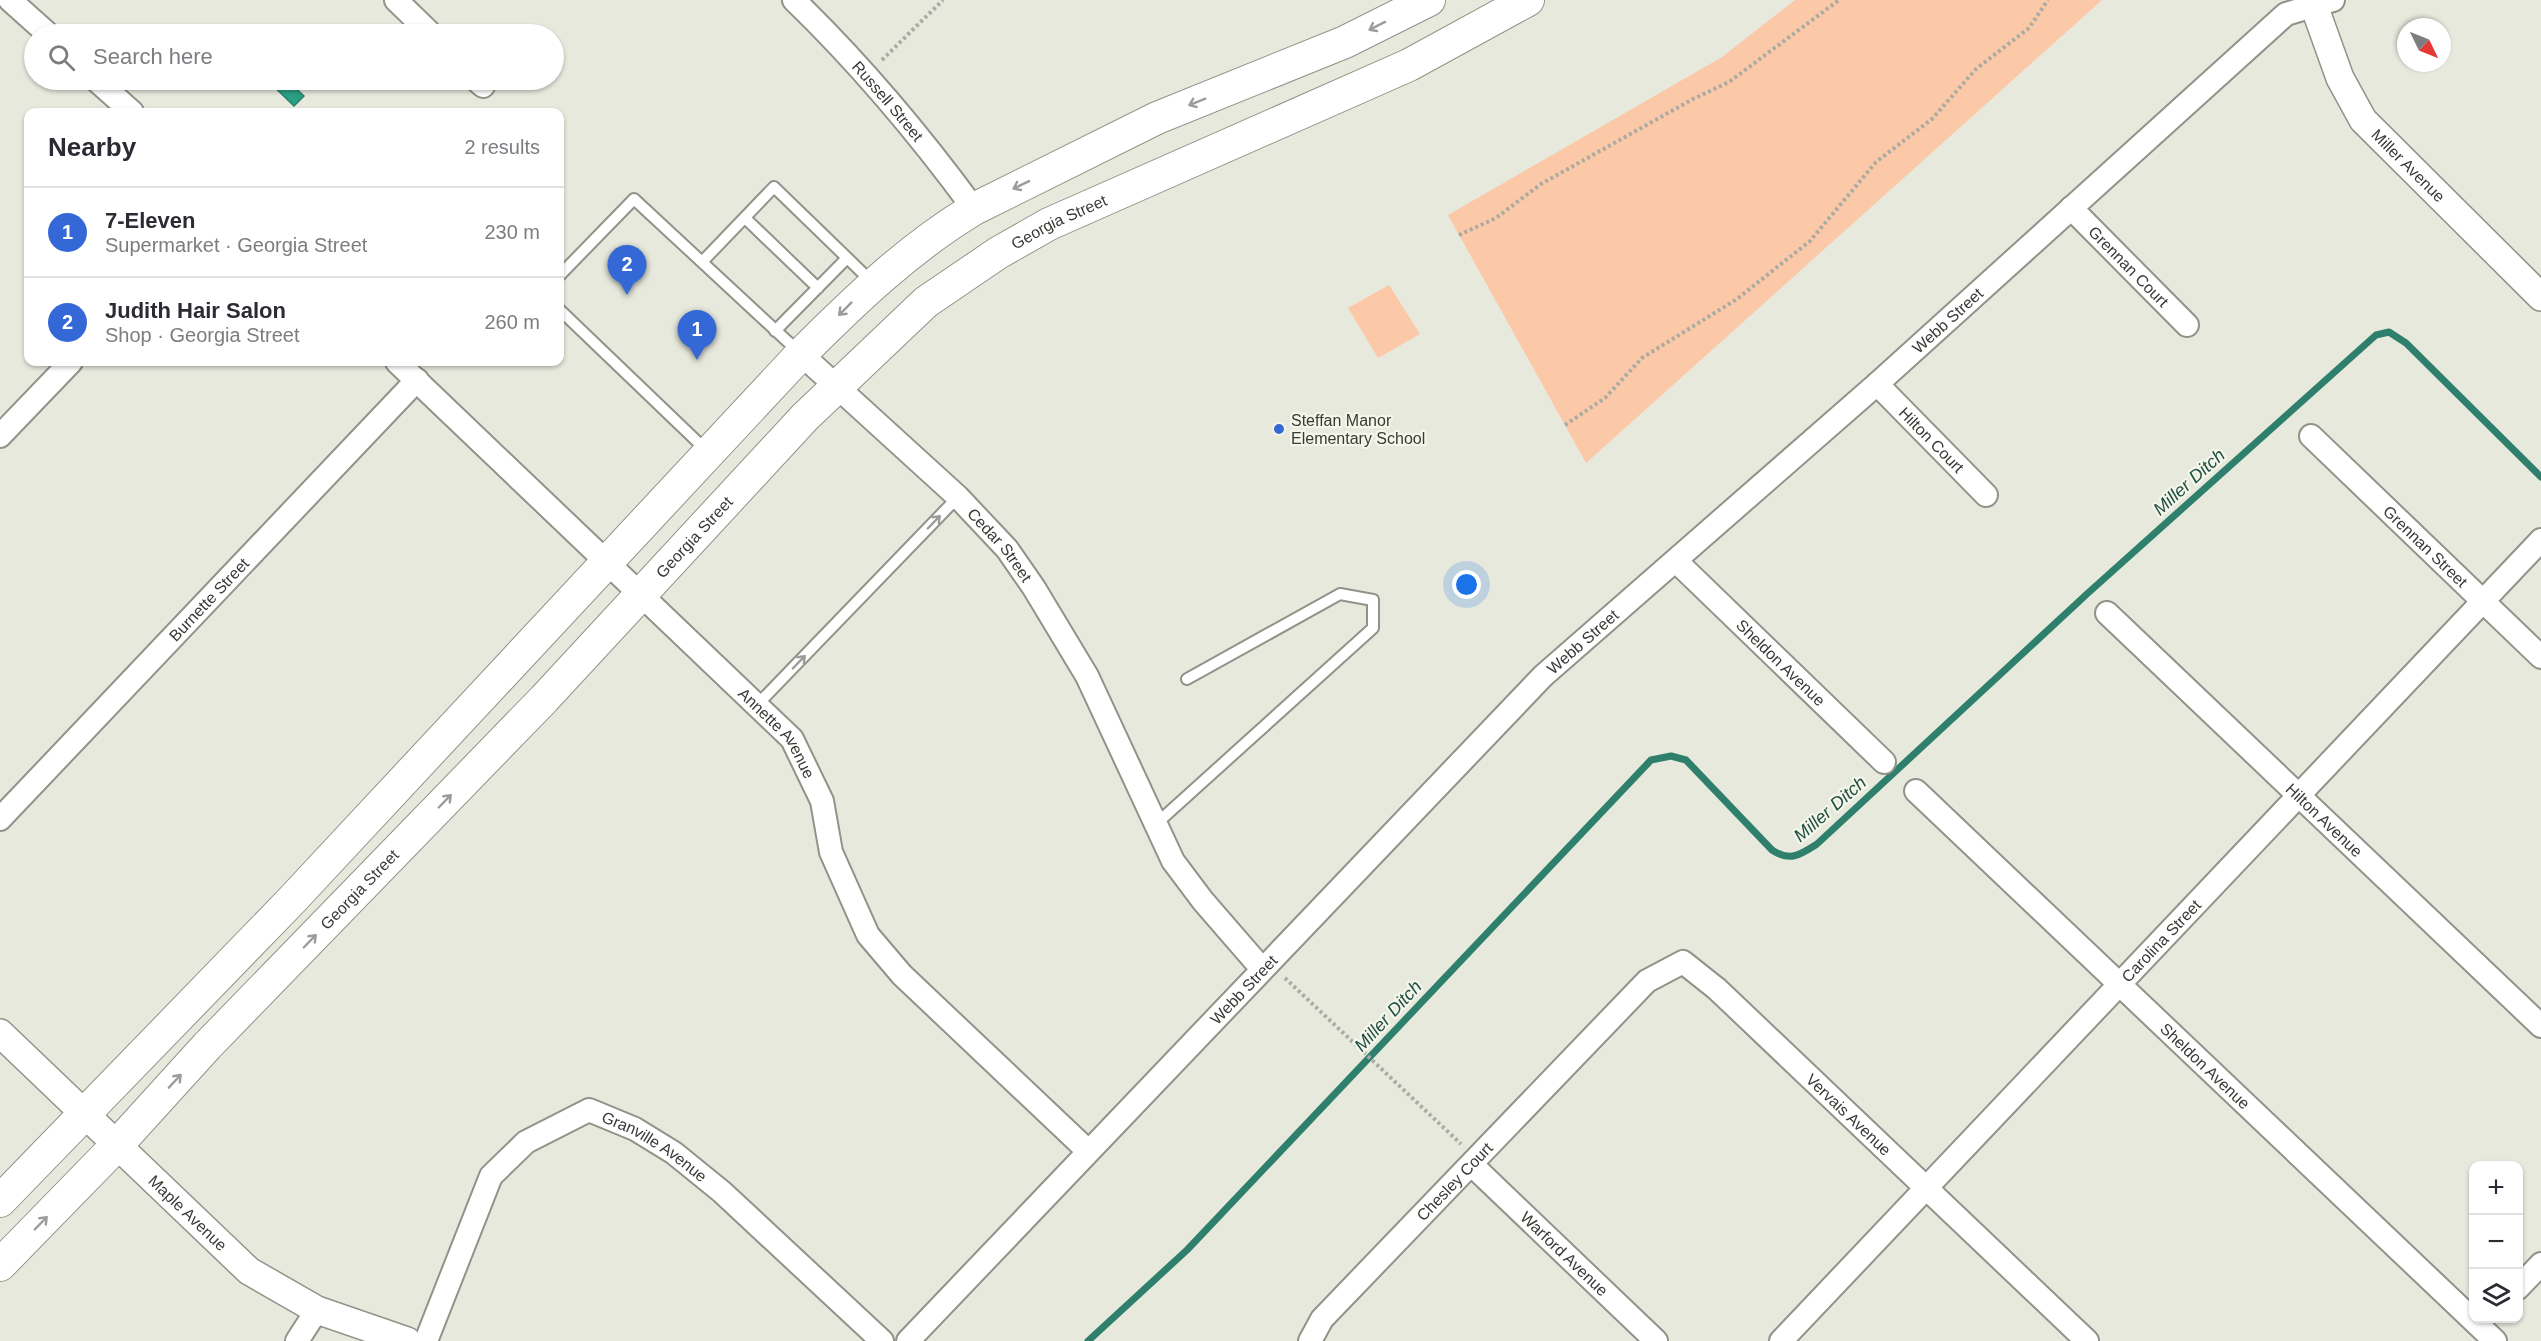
<!DOCTYPE html>
<html lang="en">
<head>
<meta charset="utf-8">
<style>
  body { margin:0; font-family:Helvetica,sans-serif; background:#f7f7f7; color:#2b2b33 }
  .controls { position:absolute; right:18px; bottom:18px; display:grid; overflow:hidden; border-radius:12px; box-shadow:0 2px 4px #0004 }
  .controls button { width:54px; height:54px; display:grid; place-items:center; padding:0; border:0; border-bottom:2px solid #e1e1e2; background:#fff; color:#2b2b33; font:30px sans-serif }
  .compass { position:absolute; left:2397px; top:18px; width:54px; height:54px; border-radius:50%; background:#fff; box-shadow:0 2px 4px #0004; rotate:133deg }
  .you { position:absolute; left:1467px; top:585px; width:21px; height:21px; margin:-15px; border:4px solid #fff; border-radius:50%; background:#1a73e8; box-shadow:0 0 0 9px #1a73e833 }
  .badge { display:grid; place-items:center; width:39px; height:39px; border-radius:50%; background:#3568d7; color:#fff; font-size:20px; font-weight:700 }
  .pin { position:absolute; translate:-50% -50px; filter:drop-shadow(0 2px 3px #0008) }
  .pin::after { content:''; position:absolute; top:32px; width:21px; height:18px; background:inherit; clip-path:polygon(0 0,100% 0,50% 100%) }
  .list { margin:0; padding:0; list-style:none }
  h2 { display:flex; justify-content:space-between; align-items:center; height:78px; margin:0; padding:0 24px; font-size:26px }
  h2 small { font-size:20px; font-weight:400; color:#7c7c81 }
  .list li { display:grid; grid-template-columns:39px 1fr auto; gap:18px; align-items:center; box-sizing:border-box; height:90px; padding:0 24px; border-top:2px solid #e1e1e2 }
  .list b { display:block; font-size:22px; white-space:nowrap }
  .list p { margin:0; font-size:20px; white-space:nowrap; color:#7c7c81 }
  .list em { font-size:20px; font-style:normal; color:#7c7c81 }
  .icon { flex:none; width:33px; height:33px; fill:none; stroke:currentColor; stroke-width:2; stroke-linecap:round; stroke-linejoin:round }
  .map { position:relative; flex:none; width:2541px; height:1341px; overflow:hidden }
  .search { position:absolute; background:#fff; box-shadow:0 2px 4px #0004; left:24px; top:24px; width:540px; height:66px; display:flex; align-items:center; gap:15px; box-sizing:border-box; padding:0 21px; border-radius:33px; color:#7c7c81; font-size:22px }
  .panel { position:absolute; background:#fff; box-shadow:0 2px 4px #0004; left:24px; top:108px; width:540px; height:258px; border-radius:12px }
  .map>svg:first-child { display:block }
  .green { fill:#fbc8a8 }
  .water { fill:#2a9f84; stroke:#2e806c; stroke-width:1.5 }
  .lines { fill:none; stroke-linecap:round; stroke-linejoin:round }
  .stream { stroke:#2e806c; stroke-width:7 }
  .service-casing { stroke:#919388; stroke-width:14 }
  .minor-casing { stroke:#919388; stroke-width:26 }
  .tertiary-casing { stroke:#919388; stroke-width:30 }
  .secondary-casing { stroke:#919388; stroke-width:34 }
  .path { stroke:#aaaba2; stroke-width:4; stroke-dasharray:3 3; stroke-linecap:butt }
  .service { stroke:#fff; stroke-width:10 }
  .minor { stroke:#fff; stroke-width:22 }
  .tertiary { stroke:#fff; stroke-width:27 }
  .secondary { stroke:#fff; stroke-width:32 }
  .oneway { stroke:#9c9c9a }
  .poi-dot { fill:#3568d7; stroke:#f4f6ea; stroke-width:2 }
  .labels { text-anchor:middle; stroke-width:4.5; stroke-linejoin:round; paint-order:stroke }
  .street-label { font-size:16px; fill:#393935; stroke:#f4f6ea }
  .poi-label { font-size:16px; fill:#393935; stroke:#f4f6ea; text-anchor:start }
  .water-label { font-size:18px; font-style:italic; fill:#214f43; stroke:#f4f6ea }
</style>
</head>
<body>
<div class="map">
<svg width="2541" height="1341" viewBox="0 0 2541 1341">
  <rect width="100%" height="100%" fill="#e7e9dd"/>
  <path class="green" d="M1795 0H2102L1586 463 1448 215 1722 57Z
    M1389 285 1420 334 1378 358 1348 308Z"/>
  <path class="water" d="M272 80H287L304 96 294 106 270 83Z"/>
  <g class="lines">
    <path class="stream" d="M1088 1341 1187 1250 1651 760 1671 756 1686 760 1772 850C1790 862 1800 855 1817 844L2088 593 2376 335 2389 332 2406 343 2541 477"/>
    <defs>
      <path id="service" d="M745 218 818 288
        M702 262 774 187 873 283
        M560 275 634 199 800 353
        M560 310 706 450
        M775 331 847 258
        M758 704 958 497
        M1156 824 1373 628V600L1340 594 1187 679"/>
      <g id="minor">
        <path d="M10 0 48 34"/>
        <path d="M396 0 431 34"/>
        <path id="s1" d="M794 0C860 64 919 134 974 209"/>
        <path d="M96 80 132 112"/>
        <path d="M476 80 483 86"/>
        <path id="s2" d="M2071 208 2187 325"/>
        <path id="s3" d="M801 354 958 497 1007 549 1034 588 1087 676 1173 861 1203 901 1262 969"/>
        <path id="s4" d="M397 362 792 739 822 801 831 852 868 935 902 975 1088 1151"/>
        <path id="s5" d="M1877 384 1986 495"/>
        <path d="M0 436 71 362"/>
        <path id="s6" d="M2311 436 2541 657"/>
        <path id="s7" d="M1676 561 1884 762"/>
        <path id="s8" d="M2107 613 2541 1026"/>
        <path id="s9" d="M1916 791 2495 1341"/>
        <path id="s10" d="M0 819 417 380"/>
        <path id="s11" d="M1472 1165 1656 1341"/>
        <path d="M2518 1288 2541 1264"/>
        <path d="M297 1341 317 1310"/>
        <path id="s12" d="M426 1341 491 1176 526 1142 589 1110 635 1129 674 1153 722 1192 882 1341"/>
        <path id="s13" d="M908 1341 1543 676 1877 384 2286 14 2333 0"/>
        <path id="s14" d="M1310 1341 1322 1319 1647 981 1683 962 1717 989 2087 1341"/>
        <path id="s15" d="M1781 1341 2541 540"/>
      </g>
      <g id="tertiary">
        <path id="s16" d="M2312 0 2340 78 2363 120 2541 297"/>
        <path id="s17" d="M0 1033 249 1271 317 1310 407 1341"/>
      </g>
      <g id="secondary">
        <path d="M0 1201 291 901 801 354C854 301 909 248 974 209L1157 118 1345 42 1429 0"/>
        <path id="s18" d="M0 1265 118 1144 207 1046 544 699 805 417 926 302 998 253 1049 224 1409 65 1528 0"/>
      </g>
    </defs>
    <use href="#service" class="service-casing"/>
    <use href="#minor" class="minor-casing"/>
    <use href="#tertiary" class="tertiary-casing"/>
    <use href="#secondary" class="secondary-casing"/>
    <path class="path" d="M882 60 943 0
      M1459 235 1496 218 1541 184 1693 99 1729 82 1839 0
      M1565 425 1605 398 1642 358 1737 299 1810 241 1876 162 1932 119 1976 69 2029 28 2048 0
      M1285 978 1461 1144"/>
    <use href="#service" class="service"/>
    <use href="#minor" class="minor"/>
    <use href="#tertiary" class="tertiary"/>
    <use href="#secondary" class="secondary"/>
  </g>
  <defs><path id="oneway-shaft" d="M-6 0H5M1.5-3L5.5 0L1.5 3" fill="none" stroke-width="1.6" stroke-linecap="round" stroke-linejoin="round" transform="scale(1.5)"/></defs>
  <g class="oneway">
    <use href="#oneway-shaft" transform="translate(1377 26) rotate(153)"/>
    <use href="#oneway-shaft" transform="translate(1197 102) rotate(158)"/>
    <use href="#oneway-shaft" transform="translate(1021 185) rotate(154)"/>
    <use href="#oneway-shaft" transform="translate(845 309) rotate(135)"/>
    <use href="#oneway-shaft" transform="translate(934 522) rotate(-46)"/>
    <use href="#oneway-shaft" transform="translate(799 662) rotate(-46)"/>
    <use href="#oneway-shaft" transform="translate(445 801) rotate(-46)"/>
    <use href="#oneway-shaft" transform="translate(310 941) rotate(-46)"/>
    <use href="#oneway-shaft" transform="translate(175 1081) rotate(-47)"/>
    <use href="#oneway-shaft" transform="translate(41 1223) rotate(-46)"/>
  </g>
  <circle class="poi-dot" cx="1279" cy="429" r="6"/>
  <g class="labels">
    <g class="street-label">
      <text dy="6" stroke="none"><textPath href="#s1" startOffset="138">Russell Street</textPath></text>
      <text dy="6" stroke="none"><textPath href="#s16" startOffset="195">Miller Avenue</textPath></text>
      <text dy="6" stroke="none"><textPath href="#s18" startOffset="1492">Georgia Street</textPath></text>
      <text dy="6" stroke="none"><textPath href="#s2" startOffset="82">Grennan Court</textPath></text>
      <text dy="6" stroke="none"><textPath href="#s13" startOffset="1458">Webb Street</textPath></text>
      <text dy="6" stroke="none"><textPath href="#s5" startOffset="78">Hilton Court</textPath></text>
      <text dy="6" stroke="none"><textPath href="#s18" startOffset="1006">Georgia Street</textPath></text>
      <text dy="6" stroke="none"><textPath href="#s3" startOffset="276">Cedar Street</textPath></text>
      <text dy="6" stroke="none"><textPath href="#s6" startOffset="159">Grennan Street</textPath></text>
      <text dy="6" stroke="none"><textPath href="#s10" startOffset="303">Burnette Street</textPath></text>
      <text dy="6" stroke="none"><textPath href="#s13" startOffset="972">Webb Street</textPath></text>
      <text dy="6" stroke="none"><textPath href="#s7" startOffset="146">Sheldon Avenue</textPath></text>
      <text dy="6" stroke="none"><textPath href="#s4" startOffset="532">Annette Avenue</textPath></text>
      <text dy="6" stroke="none"><textPath href="#s8" startOffset="300">Hilton Avenue</textPath></text>
      <text dy="6" stroke="none"><textPath href="#s18" startOffset="520">Georgia Street</textPath></text>
      <text dy="6" stroke="none"><textPath href="#s15" startOffset="552">Carolina Street</textPath></text>
      <text dy="6" stroke="none"><textPath href="#s13" startOffset="486">Webb Street</textPath></text>
      <text dy="6" stroke="none"><textPath href="#s9" startOffset="399">Sheldon Avenue</textPath></text>
      <text dy="6" stroke="none"><textPath href="#s14" startOffset="760">Vervais Avenue</textPath></text>
      <text dy="6" stroke="none"><textPath href="#s12" startOffset="372">Granville Avenue</textPath></text>
      <text dy="6" stroke="none"><textPath href="#s14" startOffset="216">Chesley Court</textPath></text>
      <text dy="6" stroke="none"><textPath href="#s17" startOffset="260">Maple Avenue</textPath></text>
      <text dy="6" stroke="none"><textPath href="#s11" startOffset="128">Warford Avenue</textPath></text>
    </g>
    <g class="poi-label">
      <text x="1291" y="426">Steffan Manor<tspan x="1291" dy="18">Elementary School</tspan></text>
    </g>
    <g class="water-label">
      <text transform="translate(2189 482) rotate(-42)" y="6">Miller Ditch</text>
      <text transform="translate(1830 809) rotate(-41)" y="6">Miller Ditch</text>
      <text transform="translate(1388 1016) rotate(-47)" y="6">Miller Ditch</text>
    </g>
  </g>
</svg>
<div class="controls">
<button>+</button>
<button>−</button>
<button><svg class="icon" aria-label="layers" viewBox="0 0 24 24"><path d="M12 4l9 5-9 5-9-5zM3 14l9 5 9-5"/></svg></button>
</div>
<svg class="compass" viewBox="-18 -18 36 36"><path d="M0-13l5 13h-10z" fill="#e53935"/><path d="M0 13l5-13h-10z" fill="#7c7c81"/></svg>
<div class="you"></div>
<div class="pin badge" style="left:697px;top:360px">1</div>
<div class="pin badge" style="left:627px;top:295px">2</div>
<div class="search"><svg class="icon" aria-label="search" viewBox="0 0 24 24"><circle cx="10" cy="10" r="6"/><path d="M15 15l6 6"/></svg>Search here</div>
<section class="panel">
<h2>Nearby<small>2 results</small></h2>
<ul class="list">
<li><span class="badge">1</span><div><b>7-Eleven</b><p>Supermarket · Georgia Street</p></div><em>230 m</em></li>
<li><span class="badge">2</span><div><b>Judith Hair Salon</b><p>Shop · Georgia Street</p></div><em>260 m</em></li>
</ul>
</section>
</div>
</body>
</html>
